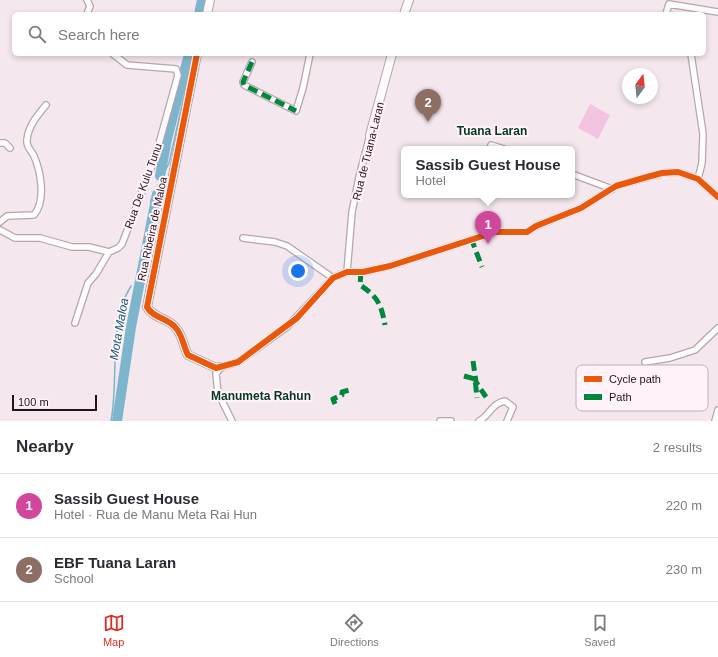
<!DOCTYPE html>
<html lang="en">
<head>
<meta charset="utf-8">
<style>
  body { margin:0; font-family:Helvetica,sans-serif; background:#f2f2f3; color:#2b2b33 }
  .compass { position:absolute; left:622px; top:68px; width:36px; height:36px; border-radius:50%; background:#fff; box-shadow:0 2px 6px #0003; rotate:15deg }
  .scale { position:absolute; left:12px; bottom:10px; width:85px; box-sizing:border-box; padding-left:4px; border:2px solid #25121d; border-top:0; font-size:11px; line-height:14px; white-space:nowrap; color:#25121d; -webkit-text-stroke:3px #fff3f9; paint-order:stroke }
  .you { position:absolute; left:298px; top:271px; width:14px; height:14px; margin:-10px; border:3px solid #fff; border-radius:50%; background:#1a73e8; box-shadow:0 0 0 6px #1a73e833 }
  .badge { display:grid; place-items:center; width:26px; height:26px; border-radius:50%; background:#d93025; color:#fff; font-size:13px; font-weight:700 }
  .pin { position:absolute; translate:-50% -33px; filter:drop-shadow(0 1px 2px #0008) }
  .pin::after { content:''; position:absolute; top:21px; width:14px; height:12px; background:inherit; clip-path:polygon(0 0,100% 0,50% 100%) }
  .popup { position:absolute; left:401px; top:146px; width:174px; height:52px; box-sizing:border-box; display:grid; place-content:center; border-radius:6px; background:#fff; filter:drop-shadow(0 1px 3px #0005); font-size:13px; white-space:nowrap; color:#7c7c81 }
  .popup b { font-size:15px; color:#2b2b33 }
  .popup::after { content:''; position:absolute; left:50%; top:100%; margin-left:-8px; border:8px solid transparent; border-top-color:#fff }
  .list { margin:0; padding:0; list-style:none }
  h2 { display:flex; justify-content:space-between; align-items:center; height:52px; margin:0; padding:0 16px; font-size:17px }
  h2 small { font-size:13px; font-weight:400; color:#7c7c81 }
  .list li { display:grid; grid-template-columns:26px 1fr auto; gap:12px; align-items:center; box-sizing:border-box; height:64px; padding:0 16px; border-top:1px solid #e1e1e2 }
  .list b { display:block; font-size:15px; white-space:nowrap }
  .list p { margin:0; font-size:13px; white-space:nowrap; color:#7c7c81 }
  .list em { font-size:13px; font-style:normal; color:#7c7c81 }
  .icon { flex:none; width:22px; height:22px; fill:none; stroke:currentColor; stroke-width:2; stroke-linecap:round; stroke-linejoin:round }
  .map { position:relative; flex:none; width:718px; height:421px; overflow:hidden }
  .search { position:absolute; background:#fff; box-shadow:0 2px 6px #0003; left:12px; right:12px; top:12px; height:44px; display:flex; align-items:center; gap:10px; box-sizing:border-box; padding:0 14px; border-radius:6px; color:#7c7c81; font-size:15px }
  .sheet { height:180px; background:#fff }
  nav { display:flex; justify-content:space-around; align-items:center; box-sizing:border-box; height:56px; border-top:1px solid #e1e1e2; background:#fff; font-size:11px; color:#7c7c81 }
  nav a { display:grid; justify-items:center; gap:2px }
  nav .on { color:#d93025 }
  .map>svg:first-child { display:block }
  .green { fill:#f3c4df }
  .lines { fill:none; stroke-linecap:round; stroke-linejoin:round }
  .stream { stroke:#7cb5cc; stroke-width:1.5 }
  .river { stroke:#7cb5cc; stroke-width:10 }
  .street-casing { stroke:#b5a6ae; stroke-width:8 }
  .secondary-casing { stroke:#b5a6ae; stroke-width:10 }
  .street { stroke:#fdfbfc; stroke-width:5.5 }
  .secondary { stroke:#fdfbfc; stroke-width:8 }
  .quiet { stroke:#00873e; stroke-width:5; stroke-dasharray:10 5; stroke-linecap:butt }
  .cycleway-casing { stroke:#fff3f9; stroke-width:8 }
  .cycleway { stroke:#e8590c; stroke-width:6 }
  .labels { text-anchor:middle; stroke-width:4; stroke-linejoin:round; paint-order:stroke }
  .street-label { font-size:11px; fill:#25121d; stroke:#fff3f9 }
  .neighbourhood-label { font-size:12px; font-weight:bold; fill:#053725; stroke:#fff3f9 }
  .water-label { font-size:12px; font-style:italic; fill:#175d73; stroke:#fff3f9 }
  .key { fill:#fff3f9; stroke:#beb0b7; stroke-width:1 }
  .key-label { font-size:11px; fill:#25121d }
</style>
</head>
<body>
<div class="map">
<svg width="718" height="421" viewBox="0 0 718 421">
  <rect width="100%" height="100%" fill="#f4e7ee"/>
  <path class="green" d="M590 104 610 115 598 139 578 128Z"/>
  <g class="lines">
    <path class="stream" d="M202 14 205 0
      M151 208V200L169 163 191 65
      M150 258V251
      M111 421C119 380 108 322 131 286"/>
    <path class="river" d="M199 14 202 0
      M160 176 167 139 189 54
      M117 421 131 327 157 194"/>
    <defs>
      <path id="street" d="M87 14 90 6 87 0
        M666 14 669 4 718 12
        M691 54 703 134 702 163 698 179
        M252 62 243 82 244 85 296 111 303 88 310 54
        M0 143H5L10 148
        M491 145 504 149
        M572 174 612 189
        M0 222 7 216 34 215C46 201 41 172 34 156 31 150 26 147 27 140 28 126 38 115 46 105
        M0 230 15 238H40L72 247H89L109 252 118 248 122 244 155 158 178 75 176 69 127 65 113 54
        M243 238 275 242 287 246 333 278
        M347 272 352 212 359 177 370 135
        M75 323 88 283 96 274 109 252
        M645 362 670 358 695 350 718 328
        M232 421 218 393 216 374 221 367 238 362 287 327 333 278 347 272H363L390 266 495 232H527L536 226 581 208 616 186 662 173 678 172 698 179 718 197
        M440 421H451
        M479 421C489 416 492 403 505 401L513 407 507 421
        M715 421 718 410"/>
      <path id="secondary" d="M207 14 210 0
        M404 14 409 0
        M197 54 147 307C153 318 167 318 175 327 183 335 183 346 188 355L216 368 221 367
        M370 135 392 54"/>
    </defs>
    <use href="#street" class="street-casing"/>
    <use href="#secondary" class="secondary-casing"/>
    <use href="#street" class="street"/>
    <use href="#secondary" class="secondary"/>
    <path class="quiet" d="M252 62 243 82 244 85 296 111
      M471 238 482 267
      M361 272 360 285C378 297 381 304 385 325
      M473 361 476 382 486 397
      M464 376 475 379 477 398
      M335 404 333 399 342 395V392L353 389"/>
    <defs>
      <path id="cycleway" d="M197 54 147 307C153 318 167 318 175 327 183 335 183 346 188 355L216 368 238 362 297 318 333 278 347 272H363L390 266 495 232H527L536 226 581 208 616 186 647 177 662 173 678 172 698 179 718 197"/>
    </defs>
    <use href="#cycleway" class="cycleway-casing"/>
    <use href="#cycleway" class="cycleway"/>
  </g>
  <g class="labels">
    <g class="street-label">
      <text transform="translate(368 151) rotate(-76)" y="4">Rua de Tuana-Laran</text>
      <text transform="translate(143 186) rotate(-70)" y="4">Rua De Kulu Tunu</text>
      <text transform="translate(152 229) rotate(-78)" y="4">Rua Ribeira de Maloa</text>
    </g>
    <g class="neighbourhood-label">
      <text x="492" y="135">Tuana Laran</text>
      <text x="261" y="400">Manumeta Rahun</text>
    </g>
    <g class="water-label">
      <text transform="translate(119 329) rotate(-80)" y="4">Mota Maloa</text>
    </g>
  </g>
  <rect x="576" y="365" width="132" height="46" rx="6" class="key"/>
  <rect x="584" y="376" width="18" height="6" fill="#e8590c"/>
  <rect x="584" y="394" width="18" height="6" fill="#00873e"/>
  <g class="key-label">
    <text x="609" y="383">Cycle path</text>
    <text x="609" y="401">Path</text>
  </g>
</svg>
<svg class="compass" viewBox="-18 -18 36 36"><path d="M0-13l5 13h-10z" fill="#e53935"/><path d="M0 13l5-13h-10z" fill="#7c7c81"/></svg>
<div class="scale">100 m</div>
<div class="you"></div>
<div class="pin badge" style="left:488px;top:244px;background:#d1479c">1</div>
<div class="popup"><b>Sassib Guest House</b>Hotel</div>
<div class="pin badge" style="left:428px;top:122px;background:#8d6e63">2</div>
<div class="search"><svg class="icon" aria-label="search" viewBox="0 0 24 24"><circle cx="10" cy="10" r="6"/><path d="M15 15l6 6"/></svg>Search here</div>
</div>
<section class="sheet">
<h2>Nearby<small>2 results</small></h2>
<ul class="list">
<li><span class="badge" style="background:#d1479c">1</span><div><b>Sassib Guest House</b><p>Hotel · Rua de Manu Meta Rai Hun</p></div><em>220 m</em></li>
<li><span class="badge" style="background:#8d6e63">2</span><div><b>EBF Tuana Laran</b><p>School</p></div><em>230 m</em></li>
</ul>
</section>
<nav>
<a class="on"><svg class="icon" aria-label="map" viewBox="0 0 24 24"><path d="M3 6l6-2 6 2 6-2v14l-6 2-6-2-6 2zM9 4v14M15 6v14"/></svg>Map</a>
<a><svg class="icon" aria-label="directions" viewBox="0 0 24 24"><path d="M12 3l9 9-9 9-9-9zM9 14v-3h6M13 9l2 2-2 2"/></svg>Directions</a>
<a><svg class="icon" aria-label="saved" viewBox="0 0 24 24"><path d="M7 4h10v16l-5-4-5 4z"/></svg>Saved</a>
</nav>
</body>
</html>
